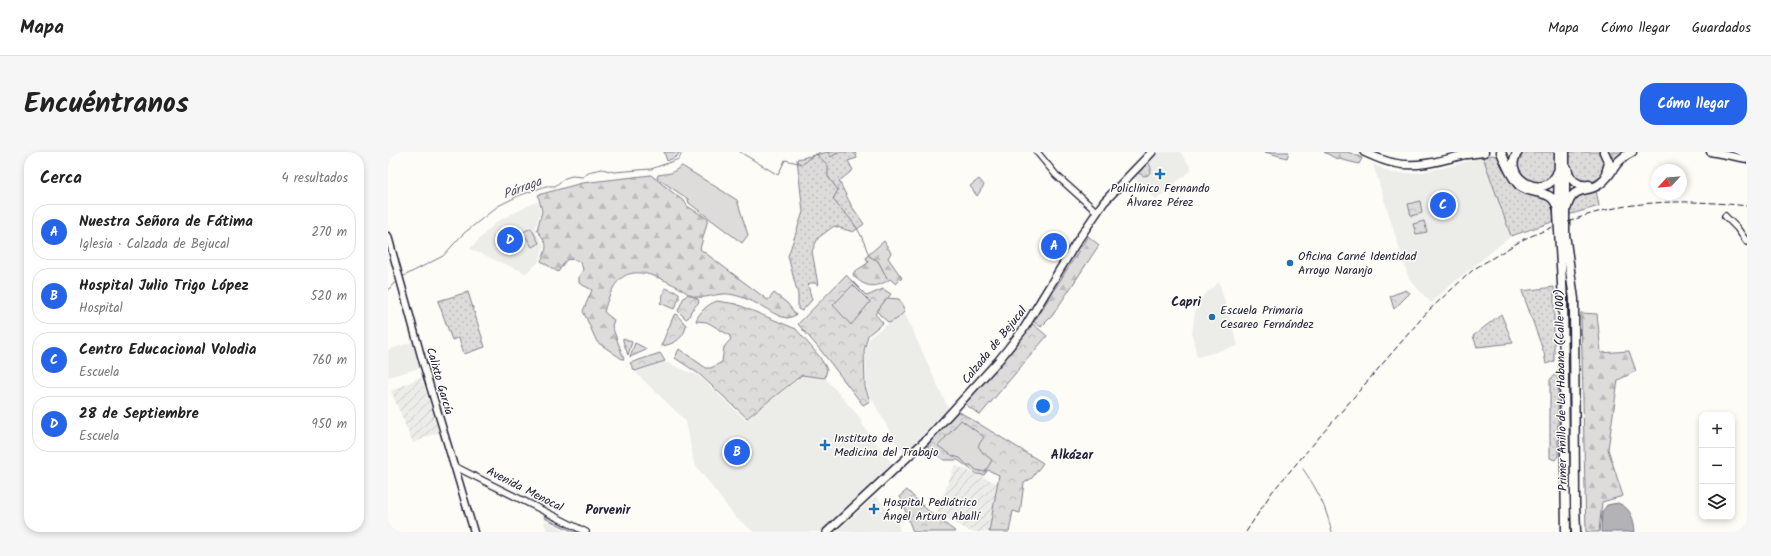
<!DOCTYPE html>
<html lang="es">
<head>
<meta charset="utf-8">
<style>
  body { margin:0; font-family:Kalam,sans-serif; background:#f6f6f6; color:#222 }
  .controls { position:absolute; right:12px; bottom:12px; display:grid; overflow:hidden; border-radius:8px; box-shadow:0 2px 6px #0003 }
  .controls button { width:36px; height:36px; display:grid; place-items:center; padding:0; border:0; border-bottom:1px solid #e0e0e0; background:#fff; color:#222; font:20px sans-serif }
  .compass { position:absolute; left:1263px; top:12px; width:36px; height:36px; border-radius:50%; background:#fff; box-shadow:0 2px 6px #0003; rotate:244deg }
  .you { position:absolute; left:655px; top:254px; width:14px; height:14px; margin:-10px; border:3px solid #fff; border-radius:50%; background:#1a73e8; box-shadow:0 0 0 6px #1a73e833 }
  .badge { display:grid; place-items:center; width:26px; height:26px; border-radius:50%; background:#2563eb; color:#fff; font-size:13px; font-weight:700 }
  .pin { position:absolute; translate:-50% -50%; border:2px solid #fff; box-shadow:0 1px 4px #0006 }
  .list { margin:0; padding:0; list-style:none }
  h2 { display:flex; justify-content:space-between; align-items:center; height:52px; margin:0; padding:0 16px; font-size:17px }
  h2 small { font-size:13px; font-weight:400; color:#767676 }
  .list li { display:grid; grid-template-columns:26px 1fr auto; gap:12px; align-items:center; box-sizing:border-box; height:56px; margin:0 8px 8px; padding:0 8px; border:1px solid #e0e0e0; border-radius:16px }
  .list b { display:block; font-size:15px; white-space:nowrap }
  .list p { margin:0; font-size:13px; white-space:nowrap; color:#767676 }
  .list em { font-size:13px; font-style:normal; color:#767676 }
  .icon { flex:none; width:22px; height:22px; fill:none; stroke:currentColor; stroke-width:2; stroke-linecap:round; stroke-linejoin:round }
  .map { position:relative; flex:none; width:1359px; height:380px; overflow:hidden; border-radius:16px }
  header { display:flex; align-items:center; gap:24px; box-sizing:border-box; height:56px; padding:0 20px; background:#fff; border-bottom:1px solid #e0e0e0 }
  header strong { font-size:19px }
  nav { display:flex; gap:22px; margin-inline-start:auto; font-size:14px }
  .intro { display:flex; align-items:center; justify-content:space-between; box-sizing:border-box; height:96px; padding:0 24px }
  h1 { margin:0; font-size:28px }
  .button { padding:10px 18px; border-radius:16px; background:#2563eb; color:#fff; font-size:14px; font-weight:700 }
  main { display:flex; gap:24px; padding:0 24px }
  aside { flex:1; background:#fff; border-radius:16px; box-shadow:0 2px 6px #0003 }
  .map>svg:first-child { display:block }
  .built { fill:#ecece9 }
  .industrial { fill:url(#industrial-furrows) }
  .grass { fill:url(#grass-dots); stroke:#807f8b }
  .forest { fill:url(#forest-firs); stroke:#807f8b }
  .park { fill:url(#park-crowns); stroke:#807f8b }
  .garden { fill:#dddcdb; stroke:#807f8b }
  .water { fill:#b2b2b7; stroke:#787885 }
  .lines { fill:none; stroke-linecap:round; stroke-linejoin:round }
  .stream { stroke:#787885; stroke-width:1 }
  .tertiary-casing { stroke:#22223b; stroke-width:8 }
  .secondary-casing { stroke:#22223b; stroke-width:9 }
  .primary-casing { stroke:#22223b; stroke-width:10 }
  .motorway-casing { stroke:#22223b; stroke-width:11 }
  .tertiary { stroke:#fdfcf7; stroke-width:5.5 }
  .secondary { stroke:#fdfcf7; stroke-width:6 }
  .primary { stroke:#fdfcf7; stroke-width:7 }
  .motorway { stroke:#fdfcf7; stroke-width:8 }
  .rail { stroke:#22223b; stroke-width:1; stroke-dasharray:6 3; stroke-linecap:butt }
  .poi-dot { fill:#1f6fb2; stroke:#fdfcf7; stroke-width:1.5 }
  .labels { text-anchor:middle; stroke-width:3; stroke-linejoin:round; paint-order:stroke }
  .poi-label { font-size:12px; fill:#22223b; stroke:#fdfcf7; text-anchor:start }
  .street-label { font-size:12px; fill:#22223b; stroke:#fdfcf7 }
  .water-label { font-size:13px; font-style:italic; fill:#545466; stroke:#fdfcf7 }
  .neighbourhood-label { font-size:13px; font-weight:bold; fill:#22223b; stroke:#fdfcf7 }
</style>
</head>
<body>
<header>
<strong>Mapa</strong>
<nav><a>Mapa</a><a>Cómo llegar</a><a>Guardados</a></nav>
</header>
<div class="intro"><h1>Encuéntranos</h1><a class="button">Cómo llegar</a></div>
<main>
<aside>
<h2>Cerca<small>4 resultados</small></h2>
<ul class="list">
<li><span class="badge">A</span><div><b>Nuestra Señora de Fátima</b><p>Iglesia · Calzada de Bejucal</p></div><em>270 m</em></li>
<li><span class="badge">B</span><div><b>Hospital Julio Trigo López</b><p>Hospital</p></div><em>520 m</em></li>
<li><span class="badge">C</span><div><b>Centro Educacional Volodia</b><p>Escuela</p></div><em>760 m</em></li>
<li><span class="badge">D</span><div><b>28 de Septiembre</b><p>Escuela</p></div><em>950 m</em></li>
</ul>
</aside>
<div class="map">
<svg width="1359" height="380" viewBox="0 0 1359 380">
  <defs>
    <pattern id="industrial-furrows" width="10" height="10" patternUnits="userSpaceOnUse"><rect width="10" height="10" fill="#ecece9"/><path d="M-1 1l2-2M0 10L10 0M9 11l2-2" fill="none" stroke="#cacac9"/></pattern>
    <pattern id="grass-dots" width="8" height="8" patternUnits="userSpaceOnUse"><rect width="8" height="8" fill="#dddcdb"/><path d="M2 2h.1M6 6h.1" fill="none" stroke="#bdbcbd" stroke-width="1.8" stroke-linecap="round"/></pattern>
    <pattern id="forest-firs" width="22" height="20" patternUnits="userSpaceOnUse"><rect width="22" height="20" fill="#dddcdb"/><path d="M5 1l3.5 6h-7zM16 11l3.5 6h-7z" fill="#bdbcbd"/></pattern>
    <pattern id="park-crowns" width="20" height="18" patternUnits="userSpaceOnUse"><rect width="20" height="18" fill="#dddcdb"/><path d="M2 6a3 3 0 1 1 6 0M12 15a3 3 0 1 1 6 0" fill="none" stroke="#bdbcbd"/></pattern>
  </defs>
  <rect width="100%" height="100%" fill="#fdfcf7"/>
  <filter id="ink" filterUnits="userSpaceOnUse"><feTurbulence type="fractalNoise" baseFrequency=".025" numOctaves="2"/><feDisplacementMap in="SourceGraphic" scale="8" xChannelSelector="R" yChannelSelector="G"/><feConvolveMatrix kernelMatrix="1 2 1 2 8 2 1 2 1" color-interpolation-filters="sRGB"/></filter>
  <g filter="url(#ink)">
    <path class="built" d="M770 0H792L804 17 768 47 745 25Z
      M1095 5 1123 84 1065 131 1043 151 1021 127 985 12 1003 21H1029L1059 15Z
      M150 49 152 59 147 78 156 94 150 111 138 121 82 97 108 70Z
      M831 130 850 194 809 205 804 182 807 160 815 144Z
      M516 160 560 256 517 302 510 294 479 238 477 199 482 185Z
      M24 190 32 216 0 225V198Z
      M277 210 311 224 358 268 416 223 438 227 473 267 474 272 505 313 432 380H366L347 365 306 311 298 269 247 220Z
      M488 344 510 371 512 380H448Z
      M158 369 181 380H159L156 370Z"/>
    <path class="industrial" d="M33 225 51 280 25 291 3 239Z
      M567 313 614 333 607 380H583L549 360Z"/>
    <path class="grass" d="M440 0H467L469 6 460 9 465 18 451 29 463 53 476 72 465 80 446 74 430 86 424 99 430 133 427 131H422L420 133 424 148 414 159 410 157V143L400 104 415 60 409 7Z
      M1133 0H1167V18L1159 31H1143L1129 20 1128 6Z
      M1181 0H1213L1215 2 1218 17C1212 27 1206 31 1195 32L1182 21Z
      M1219 0H1236L1223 14Z
      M1105 3 1111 5 1163 50 1167 69 1123 84 1095 5Z
      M760 10C763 15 765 18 760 23L756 24 749 20Z
      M1208 38 1211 54 1180 63C1183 45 1191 42 1208 38Z
      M1176 94 1180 140 1185 380H1182Z
      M1166 135V209L1158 212 1156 201 1134 139Z
      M80 140 97 195 76 202 71 186 64 188 50 149Z
      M1113 162 1125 191 1089 195 1085 184Z
      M1166 223 1170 226V304L1167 308 1162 306V228Z
      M157 364 192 380H186L156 366Z"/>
    <path class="forest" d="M276 0H292L288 5 279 9Z
      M936 0H960L974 6 971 12 947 6Z
      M263 23 298 51 299 54 320 67 312 97 377 146 380 148 386 141 399 151 408 163C405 164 402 166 399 166 391 165 384 160 377 156 368 151 356 145 346 143 332 139 320 147 309 145 303 145 294 137 288 134 248 113 228 114 216 160L226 168 224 174 236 207H234L209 190 195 159 204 138 191 131V124L195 118C194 109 187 106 178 108L170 120 153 109C161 93 159 92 149 78L154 59 150 43 194 31Z
      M700 84 711 93 664 164 653 175 646 170Z
      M496 89 503 101 500 106 514 126 508 132 502 127C488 137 477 136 465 123L466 120 480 111 478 105Z
      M1193 161 1209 162 1213 201 1241 199 1248 219 1230 228 1220 297 1235 344 1214 350 1211 380H1198Z"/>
    <path class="park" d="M877 0H901L899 6Z
      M591 27 596 33 589 44 582 34Z
      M1032 49 1034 61 1023 64 1020 52Z
      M1036 69 1039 80 1028 82 1025 72Z
      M458 123 479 144 495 137 503 142 487 162 495 171 480 183 476 199 477 235 482 249 475 253 434 200 410 172Z
      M277 136 291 141V147L286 157 272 151C276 146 274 140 277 136Z
      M1018 138 1022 141 1006 157 1002 144Z
      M300 142 310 147 311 150 303 159 301 165 298 167 290 159 295 147Z
      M329 149 348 152 408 177 431 204 439 217 437 226 414 223 359 266 311 222 287 206 291 197 318 216H323L334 210 336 195 343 187 341 183 319 170 308 169C311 160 320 152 329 149Z
      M288 162 298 173C297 186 285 193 273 194L286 163Z
      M645 172 659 184 592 263 577 252Z
      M235 186 244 190 240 203 235 189Z
      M247 191 257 196 258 198 242 205Z
      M272 201 277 209 247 219 242 211Z
      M570 259 655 311 644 326 636 331 632 361 625 359 621 380H601L611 323 600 318 596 323 589 322 570 308H556L540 297V291Z
      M519 338 537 356 568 380H525L512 344Z"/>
    <path class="garden" d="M294 14 349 48 360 83 354 91 301 51 300 47 269 26 270 23 283 21Z
      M143 76 151 91 144 95 135 80Z
      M465 133 482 150 463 173 445 153Z
      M499 146 511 147 517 159 509 167 501 171 492 163 489 159Z
      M573 268 596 285 590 294 595 301 604 308 597 320 588 318 583 313H579L572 306 565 304 550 294Z"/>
    <path class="water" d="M1230 351C1243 356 1246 367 1247 380H1213L1214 360 1219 353Z"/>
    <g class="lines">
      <path class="stream" d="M352 0 390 23 397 8 415 12 420 7 432 0
        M440 0 443 5 451 0
        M428 2 440 13V25L450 38 445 47C451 56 458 61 464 69 472 79 477 92 481 104L490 109 499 126
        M14 125 55 104 75 82 110 54 130 44 158 34H167L177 26 184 24 194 25 204 19 214 17 226 20 263 17 291 7 294 0
        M0 139 5 132 10 128
        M915 317C931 340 937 353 944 380"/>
      <defs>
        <path id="tertiary" d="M649 0 668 23 709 60
          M1337 64 1349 76 1359 90
          M66 314 198 380"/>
        <path id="secondary" d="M1322 0 1359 7
          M0 84 35 211 66 314
          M67 316 86 380"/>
        <path id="primary" d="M976 0C985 4 995 9 1006 11 1030 17 1059 7 1083 1
          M439 380 538 288 611 208 635 178 688 91 716 50 764 0"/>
        <path id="motorway" d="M1113 0C1117 10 1123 25 1131 33 1143 44 1164 36 1169 55
          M1130 0C1111 24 1158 53 1170 19
          M1171 0 1170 61 1175 149 1178 380
          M1177 0V82L1186 147 1187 353 1188 380
          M1216 0 1221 11 1218 21
          M1079 2 1096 0
          M1179 16C1181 27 1189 35 1201 33
          M1179 55C1185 32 1200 42 1213 31 1226 21 1225 9 1244 0"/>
      </defs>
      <use href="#tertiary" class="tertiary-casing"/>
      <use href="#secondary" class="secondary-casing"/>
      <use href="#primary" class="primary-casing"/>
      <use href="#motorway" class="motorway-casing"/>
      <use href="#tertiary" class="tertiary"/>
      <use href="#secondary" class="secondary"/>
      <use href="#primary" class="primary"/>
      <use href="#motorway" class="motorway"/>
      <path class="rail" d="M1180 70C1236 47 1300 47 1359 54
        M858 380 884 340 1040 159 1086 117 1136 87 1165 75"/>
    </g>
  </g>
  <g class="poi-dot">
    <path d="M770 16h4v4h4v4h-4v4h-4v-4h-4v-4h4z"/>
    <circle cx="902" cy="111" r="4"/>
    <circle cx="824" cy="165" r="4"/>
    <path d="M435 287h4v4h4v4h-4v4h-4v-4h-4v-4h4z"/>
    <path d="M484 351h4v4h4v4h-4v4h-4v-4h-4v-4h4z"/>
  </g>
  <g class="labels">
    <g class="poi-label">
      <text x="772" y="40" text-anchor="middle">Policlínico Fernando<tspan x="772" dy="14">Álvarez Pérez</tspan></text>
      <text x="910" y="108">Oficina Carné Identidad<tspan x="910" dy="14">Arroyo Naranjo</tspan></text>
      <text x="832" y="162">Escuela Primaria<tspan x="832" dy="14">Cesareo Fernández</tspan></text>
      <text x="446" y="290">Instituto de<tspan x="446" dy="14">Medicina del Trabajo</tspan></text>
      <text x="495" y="354">Hospital Pediátrico<tspan x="495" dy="14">Ángel Arturo Aballí</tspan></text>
    </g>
    <g class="street-label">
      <text transform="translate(606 193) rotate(-51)" y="4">Calzada de Bejucal</text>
      <text transform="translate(52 229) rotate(74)" y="4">Calixto García</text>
      <text transform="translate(1173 238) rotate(-91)" y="4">Primer Anillo de La Habana (Calle 100)</text>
      <text transform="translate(137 337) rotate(27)" y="4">Avenida Menocal</text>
    </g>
    <g class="water-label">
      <text transform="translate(134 35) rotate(-21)" y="5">Párraga</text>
    </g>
    <g class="neighbourhood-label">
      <text x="798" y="154">Capri</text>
      <text x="684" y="307">Alkázar</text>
      <text x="220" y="362">Porvenir</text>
    </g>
  </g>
</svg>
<div class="controls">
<button>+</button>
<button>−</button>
<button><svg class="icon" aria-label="layers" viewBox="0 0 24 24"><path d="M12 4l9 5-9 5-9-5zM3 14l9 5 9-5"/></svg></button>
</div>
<svg class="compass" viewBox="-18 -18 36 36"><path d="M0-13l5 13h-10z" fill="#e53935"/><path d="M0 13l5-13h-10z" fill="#767676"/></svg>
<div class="you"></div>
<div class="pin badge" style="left:666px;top:94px">A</div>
<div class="pin badge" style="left:349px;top:300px">B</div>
<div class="pin badge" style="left:1055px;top:53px">C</div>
<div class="pin badge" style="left:122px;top:88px">D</div>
</div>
</main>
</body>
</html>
